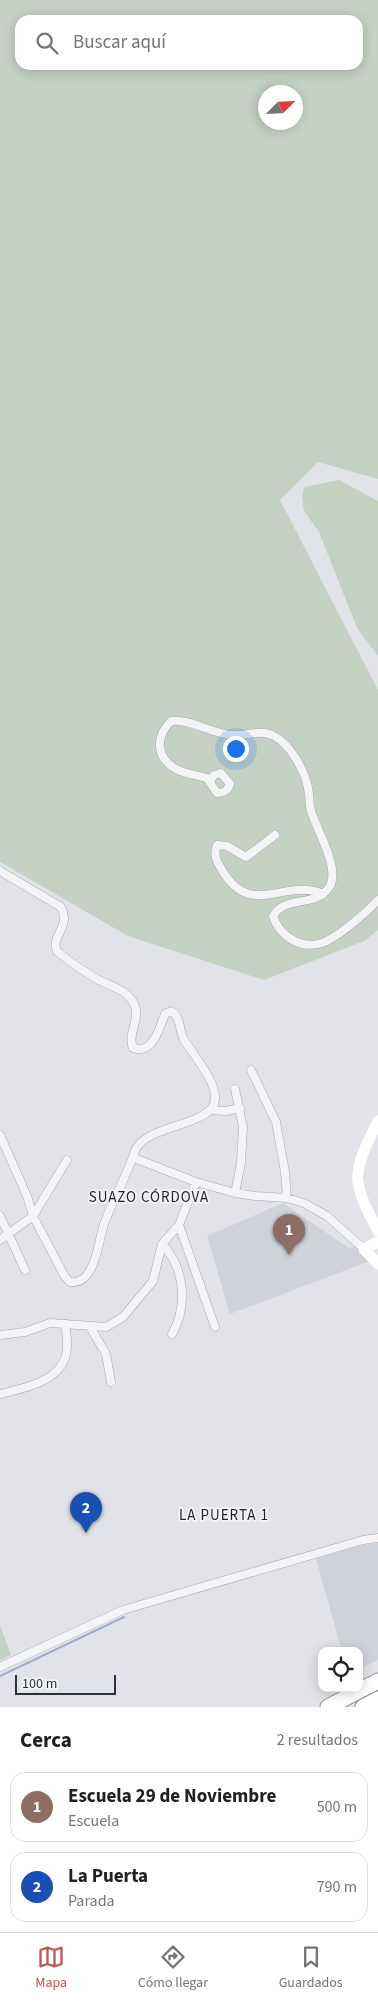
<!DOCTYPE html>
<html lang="es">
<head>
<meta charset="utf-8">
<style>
  body { margin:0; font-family:"Source Sans 3",sans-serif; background:#f2f2f2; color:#202124 }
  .controls { position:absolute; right:15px; bottom:15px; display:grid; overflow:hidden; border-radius:10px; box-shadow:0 2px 12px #0003 }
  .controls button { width:45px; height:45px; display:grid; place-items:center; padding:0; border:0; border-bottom:1px solid #e0e0e0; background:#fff; color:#202124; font:25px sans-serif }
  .compass { position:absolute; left:258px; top:85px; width:45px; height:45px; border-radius:50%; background:#fff; box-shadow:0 2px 12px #0003; rotate:66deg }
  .scale { position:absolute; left:15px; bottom:12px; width:101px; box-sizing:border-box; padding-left:5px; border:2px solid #2b2f3f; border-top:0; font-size:14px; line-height:18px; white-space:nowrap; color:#2b2f3f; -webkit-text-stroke:4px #f1f2f6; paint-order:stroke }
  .you { position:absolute; left:235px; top:748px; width:18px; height:18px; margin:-12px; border:4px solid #fff; border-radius:50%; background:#1a73e8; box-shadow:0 0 0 8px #1a73e833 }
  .badge { display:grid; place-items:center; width:32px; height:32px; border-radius:50%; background:#c05754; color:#fff; font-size:16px; font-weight:700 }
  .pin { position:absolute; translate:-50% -41px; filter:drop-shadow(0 1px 2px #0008) }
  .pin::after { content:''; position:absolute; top:26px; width:18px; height:15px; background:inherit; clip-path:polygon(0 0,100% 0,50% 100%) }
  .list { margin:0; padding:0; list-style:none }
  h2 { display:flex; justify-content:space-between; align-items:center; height:65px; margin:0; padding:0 20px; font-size:21px }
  h2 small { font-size:16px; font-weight:400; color:#757577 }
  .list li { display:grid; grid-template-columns:32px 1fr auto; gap:15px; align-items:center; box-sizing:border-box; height:70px; margin:0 10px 10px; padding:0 10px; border:1px solid #e0e0e0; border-radius:15px }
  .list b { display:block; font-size:19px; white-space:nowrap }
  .list p { margin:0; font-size:16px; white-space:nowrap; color:#757577 }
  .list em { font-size:16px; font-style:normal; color:#757577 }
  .icon { flex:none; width:28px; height:28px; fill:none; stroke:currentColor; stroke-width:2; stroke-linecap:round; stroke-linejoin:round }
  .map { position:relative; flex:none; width:378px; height:1707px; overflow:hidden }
  .search { position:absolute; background:#fff; box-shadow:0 2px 12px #0003; left:15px; right:15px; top:15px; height:55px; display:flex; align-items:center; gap:12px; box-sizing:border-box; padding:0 18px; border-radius:15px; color:#757577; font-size:19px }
  .sheet { height:225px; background:#fff }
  nav { display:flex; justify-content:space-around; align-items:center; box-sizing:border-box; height:70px; border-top:1px solid #e0e0e0; background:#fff; font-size:14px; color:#757577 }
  nav a { display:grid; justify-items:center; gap:2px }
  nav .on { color:#c05754 }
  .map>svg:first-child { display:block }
  .built { fill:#d0d2da }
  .green { fill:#c4d1c3; fill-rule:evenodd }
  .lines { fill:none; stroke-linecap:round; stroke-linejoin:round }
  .stream { stroke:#a0abc5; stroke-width:2 }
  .street-casing { stroke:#a7a9b2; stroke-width:9 }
  .highway-casing { stroke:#8a8e9e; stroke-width:17 }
  .street { stroke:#f4f4f7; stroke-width:8 }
  .secondary { stroke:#fff; stroke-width:11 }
  .highway { stroke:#fff; stroke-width:15 }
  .labels { text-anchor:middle; stroke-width:4; stroke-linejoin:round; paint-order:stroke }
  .neighbourhood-label { font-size:15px; letter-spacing:1px; fill:#1d202f; stroke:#f1f2f6 }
</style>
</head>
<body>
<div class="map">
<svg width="378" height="1707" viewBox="0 0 378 1707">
  <rect width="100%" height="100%" fill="#e1e3e8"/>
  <path class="built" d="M283 1203 350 1249 356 1244 370 1261 230 1314 207 1236Z
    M378 1543V1660L359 1669V1651H342L316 1559 362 1545Z"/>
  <path class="green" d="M0 0H378V479L318 462 280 500 378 690V930L364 941 264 980 128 936 0 862ZM20 20H358V65H20ZM266 92H296V122H266Z
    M339 480 378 501V656L357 628 319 532 304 511 302 498 304 487Z
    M0 1626 11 1655 0 1660Z"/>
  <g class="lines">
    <path class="stream" d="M0 1676 124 1617"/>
    <defs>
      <path id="street" d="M210 781 214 775 221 773 230 784C228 791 224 793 217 793L207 778C197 775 185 774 176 769 156 758 155 737 171 721 192 719 211 734 233 735 247 736 260 729 274 736 290 744 305 771 308 788 310 796 309 804 311 811 317 830 340 868 330 886 316 909 286 894 273 916 279 935 300 950 322 943 337 938 367 912 378 900
        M275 835 246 857 227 846 217 845C213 855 217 862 222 870 251 920 285 877 323 894
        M0 871 61 907C72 926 50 936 57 951 68 961 82 970 95 978 108 986 129 989 135 1006 140 1020 127 1035 133 1048 153 1055 160 1027 165 1014L171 1011C181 1017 179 1029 183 1038 191 1053 227 1091 211 1109 196 1126 143 1128 135 1151 127 1176 113 1199 104 1224 99 1240 97 1262 87 1275 82 1281 77 1283 70 1282L65 1277 33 1216 27 1196 0 1135
        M251 1070 276 1122 285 1172 287 1198
        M235 1089 243 1127 241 1163 235 1193
        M211 1110 226 1111 240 1108
        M134 1158 196 1182 235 1193 255 1196 287 1198 304 1203 327 1216 364 1249
        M0 1216 25 1270
        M179 1225 215 1327
        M0 1240 33 1216 67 1160
        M162 1244C185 1268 188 1306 172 1334
        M90 1327 106 1354 111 1382
        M0 1335 25 1332 50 1323 106 1327 123 1317 153 1281 162 1244 179 1225 196 1182
        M0 1394C25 1388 65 1381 67 1348 68 1340 66 1332 65 1324
        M0 1667 123 1610 363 1540 378 1538"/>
      <path id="highway" d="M328 1707 378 1681
        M363 1707 378 1699"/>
    </defs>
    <use href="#street" class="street-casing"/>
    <use href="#highway" class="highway-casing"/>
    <use href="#street" class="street"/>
    <path class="secondary" d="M378 1121C352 1174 350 1178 378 1231
      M378 1242 364 1249 378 1264"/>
    <use href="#highway" class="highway"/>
  </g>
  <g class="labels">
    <g class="neighbourhood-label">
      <text x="149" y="1202">SUAZO CÓRDOVA</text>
      <text x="224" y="1520">LA PUERTA 1</text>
    </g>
  </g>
</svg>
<div class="controls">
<button><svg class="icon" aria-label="locate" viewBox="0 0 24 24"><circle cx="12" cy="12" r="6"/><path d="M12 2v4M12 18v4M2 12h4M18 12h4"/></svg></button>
</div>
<svg class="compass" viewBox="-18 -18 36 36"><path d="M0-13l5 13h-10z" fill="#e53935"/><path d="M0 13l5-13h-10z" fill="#757577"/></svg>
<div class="scale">100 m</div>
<div class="you"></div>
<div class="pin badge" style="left:289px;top:1255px;background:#8d6e63">1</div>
<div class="pin badge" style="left:86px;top:1533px;background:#1a4fb4">2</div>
<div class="search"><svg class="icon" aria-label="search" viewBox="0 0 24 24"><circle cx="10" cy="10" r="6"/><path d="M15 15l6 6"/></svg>Buscar aquí</div>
</div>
<section class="sheet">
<h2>Cerca<small>2 resultados</small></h2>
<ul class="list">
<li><span class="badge" style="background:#8d6e63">1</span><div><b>Escuela 29 de Noviembre</b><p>Escuela</p></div><em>500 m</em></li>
<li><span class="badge" style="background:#1a4fb4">2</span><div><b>La Puerta</b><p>Parada</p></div><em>790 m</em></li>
</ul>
</section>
<nav>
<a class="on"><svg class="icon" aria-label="map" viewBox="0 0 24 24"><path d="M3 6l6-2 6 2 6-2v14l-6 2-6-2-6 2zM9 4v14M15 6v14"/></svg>Mapa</a>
<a><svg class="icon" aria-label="directions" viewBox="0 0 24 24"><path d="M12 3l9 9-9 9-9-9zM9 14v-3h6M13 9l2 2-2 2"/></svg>Cómo llegar</a>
<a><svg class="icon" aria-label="saved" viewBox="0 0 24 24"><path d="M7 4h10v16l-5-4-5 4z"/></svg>Guardados</a>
</nav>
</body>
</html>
